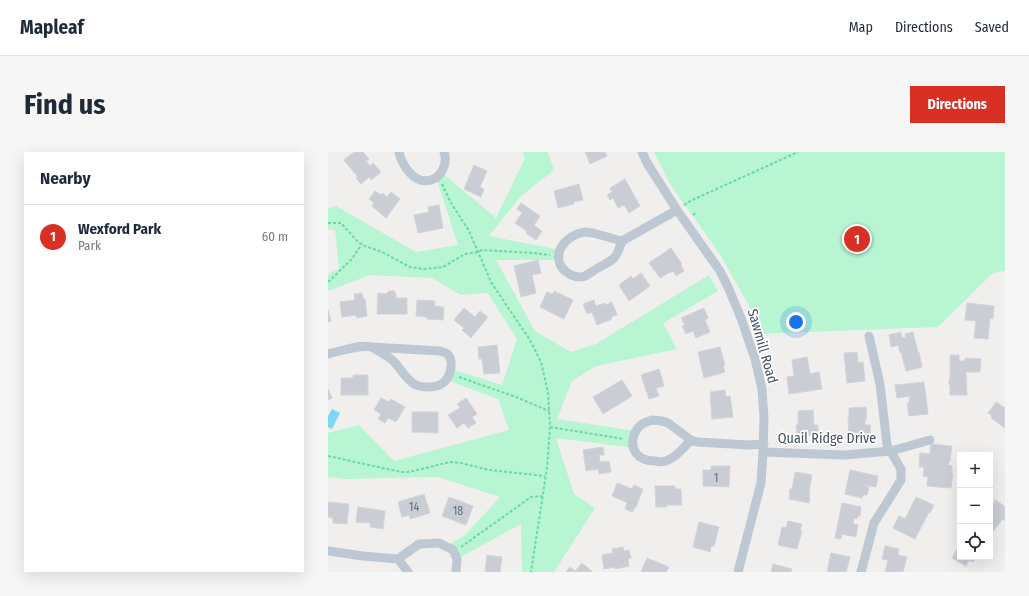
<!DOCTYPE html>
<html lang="en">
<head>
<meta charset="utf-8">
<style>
  body { margin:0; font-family:"Fira Sans Condensed",sans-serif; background:#f6f6f7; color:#1f2937 }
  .controls { position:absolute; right:12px; bottom:12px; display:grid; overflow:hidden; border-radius:0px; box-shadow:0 4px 16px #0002 }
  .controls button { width:36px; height:36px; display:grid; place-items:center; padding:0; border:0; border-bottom:1px solid #e0e1e3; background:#fff; color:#1f2937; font:20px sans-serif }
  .you { position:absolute; left:468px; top:170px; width:14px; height:14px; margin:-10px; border:3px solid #fff; border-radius:50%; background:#1a73e8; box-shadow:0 0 0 6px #1a73e833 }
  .badge { display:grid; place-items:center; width:26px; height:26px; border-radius:50%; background:#d93025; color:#fff; font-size:13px; font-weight:700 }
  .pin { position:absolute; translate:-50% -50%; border:2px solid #fff; box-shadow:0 1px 4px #0006 }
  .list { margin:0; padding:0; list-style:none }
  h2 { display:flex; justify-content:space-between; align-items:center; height:52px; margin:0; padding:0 16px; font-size:17px }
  h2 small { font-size:13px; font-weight:400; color:#747a83 }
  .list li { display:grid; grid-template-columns:26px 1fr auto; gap:12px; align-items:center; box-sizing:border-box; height:64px; padding:0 16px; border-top:1px solid #e0e1e3 }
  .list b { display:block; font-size:15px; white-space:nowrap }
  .list p { margin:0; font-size:13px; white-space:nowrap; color:#747a83 }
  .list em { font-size:13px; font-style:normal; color:#747a83 }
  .icon { flex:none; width:22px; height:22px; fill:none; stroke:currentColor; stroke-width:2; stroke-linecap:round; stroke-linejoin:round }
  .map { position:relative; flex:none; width:677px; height:420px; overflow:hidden; border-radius:0px }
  header { display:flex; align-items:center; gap:24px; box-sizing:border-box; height:56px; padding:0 20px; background:#fff; border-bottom:1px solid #e0e1e3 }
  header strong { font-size:19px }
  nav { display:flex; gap:22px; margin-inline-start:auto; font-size:14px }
  .intro { display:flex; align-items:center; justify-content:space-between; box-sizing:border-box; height:96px; padding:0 24px }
  h1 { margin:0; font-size:28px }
  .button { padding:10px 18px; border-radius:0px; background:#d93025; color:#fff; font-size:14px; font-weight:700 }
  main { display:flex; gap:24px; padding:0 24px }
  aside { flex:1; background:#fff; border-radius:0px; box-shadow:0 4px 16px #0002 }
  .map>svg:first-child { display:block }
  .green { fill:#b7f5d3 }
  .water { fill:#7fd7f7 }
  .building { fill:#cacdd4; stroke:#d2d4db }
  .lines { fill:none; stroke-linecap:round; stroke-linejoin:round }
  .path { stroke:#6bd7a8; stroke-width:2; stroke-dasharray:3 2; stroke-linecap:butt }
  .street { stroke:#bdc8d2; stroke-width:9 }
  .labels { text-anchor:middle; stroke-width:3.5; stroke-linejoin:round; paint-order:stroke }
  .number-label { font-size:12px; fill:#666f7c }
  .street-label { font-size:14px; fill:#44505e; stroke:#fff }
</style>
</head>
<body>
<header>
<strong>Mapleaf</strong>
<nav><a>Map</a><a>Directions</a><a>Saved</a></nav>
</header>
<div class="intro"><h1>Find us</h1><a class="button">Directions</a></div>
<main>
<aside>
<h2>Nearby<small></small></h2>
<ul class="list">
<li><span class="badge">1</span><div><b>Wexford Park</b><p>Park</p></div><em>60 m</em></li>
</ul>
</aside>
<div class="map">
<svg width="677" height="420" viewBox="0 0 677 420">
  <rect width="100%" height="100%" fill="#f1eeee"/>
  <path class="green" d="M194 0H220L226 18 193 44 161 84 232 98 231 108H168L207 179 243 200 268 192 381 123 390 139 335 171 349 197 268 214 244 229 229 267 308 279 306 296 228 286 246 342 267 356 226 420H194L193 372 129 407 118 394 137 383 172 345 110 325 16 327 0 325V281L31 273 66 309 181 278 170 247 119 228 123 217 174 233 189 187 160 141 133 143 104 126 42 123 0 139V122L11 117 7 78H0V56L8 54 88 100 130 93 108 25 113 20 168 66 197 6Z
    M326 0H677V119L665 121 610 175 430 182 420 152 392 102 344 35Z"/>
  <path class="water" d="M4 257 12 261 4 277 0 275V264Z"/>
  <path class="building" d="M26 0H35L41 7 37 10 38 11 39 10 42 14 45 11 53 20 43 28 41 25 33 32 28 26 30 25 16 8Z
    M257 0H277L279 4 262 12Z
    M146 13 159 19 152 35 156 37 153 45 136 37Z
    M297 27 312 54 301 61 296 53 290 56 285 46 282 48 279 43 284 40 282 36Z
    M251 32 255 48 245 50 246 52 230 56 226 39Z
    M47 39 53 43 55 41 59 45 63 40 72 47 58 66 44 54 46 51 41 47Z
    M193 51 212 64 206 73 214 79 208 88 198 81 199 79 187 71 194 61 189 57Z
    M111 53 115 76 90 81 86 63 101 60 100 55Z
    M343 96 354 112 353 113 356 119 348 124 345 119 342 121V120L332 126 321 111Z
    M210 108 213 121 204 123 208 141 193 145 186 114Z
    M313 121 322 134 301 149 291 133 303 124 305 127Z
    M61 139H66L68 142V146H79V162H49L50 141 58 142Z
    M226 139 245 148 236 167 212 155 219 140 225 142Z
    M34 141 35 147H37L39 164 29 166 28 163 14 165 12 150 27 148 26 142Z
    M89 148 107 149 106 154 116 155 115 168 99 167V165L88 164Z
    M266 148 268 154 277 151 278 153 284 150 289 163 283 165 284 167 269 173 264 160 259 162 255 152Z
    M639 151 666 154 665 167 662 166 660 187 646 186 648 169 637 168Z
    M136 156 147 165 152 159 160 165 143 186 134 178 136 176 126 168Z
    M376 156 380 166 377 168 382 180 368 186 365 179 358 182 354 174 357 173 353 166Z
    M0 158 3 169 0 170Z
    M573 180 574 186 578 185 577 182 585 180 590 200H591L594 215 578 219 573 200 572 201 570 193 563 195 561 183Z
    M169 193 172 221 156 222 154 207H151L150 195Z
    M392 195 397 213 395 214 397 220 376 226 370 200Z
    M529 200 530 211 535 210 537 229 519 231 516 201Z
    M622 203H631V209H637V206L653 207 652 220H638L639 243H622V233H621V227H622Z
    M479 205 482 222 491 220 494 237 461 242 459 225 466 224 464 208Z
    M331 217 336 234 328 236 331 244 321 247 313 223Z
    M25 223H40V243H13V226H25Z
    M294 228 304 244 275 262 265 245Z
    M596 230 600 262 581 264 579 251H582L581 245H583V244L569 246 567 233Z
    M0 237 4 246 0 248Z
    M397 238 398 245 402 244 405 265 384 267 382 240Z
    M53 246 61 250 63 247 77 255 68 270 60 266 57 271 50 267 53 262 46 258Z
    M138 246 149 262 144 265 148 271 140 276 136 271 129 276 120 263 132 256 129 252Z
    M668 250 677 256V276L663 266 664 264 660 261Z
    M538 255 539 267H537V273H542L543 287 530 288 529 283 521 284 520 265H521V256Z
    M485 258 486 273H490V283L469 284 468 273H470V259Z
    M84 260H110V281L84 280Z
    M603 292 624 294 622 309H621L620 313 624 314V322H625L623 336 599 334 600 325 595 324 596 315H591L592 301 602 302Z
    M275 295 276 303H271L272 310 281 309 283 320 271 322 270 317 258 319 255 298Z
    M383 314H402L401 335 375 334V318H383Z
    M522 318 550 324 548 335 537 333V334L541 335 539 343H535L534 346 517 342Z
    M467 320 484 323 481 340H482L481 351 461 347 462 337H464Z
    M289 331 304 337 306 333 315 337 308 355H307L304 360 297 357 299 351 298 350 284 344Z
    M327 334H347V337H353L354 353H339V355H328Z
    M96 342 102 361 82 367 81 363 74 365 70 350Z
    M121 345 145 354 138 373 114 364Z
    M588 345 606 353 602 361 601 360 587 387 565 376 571 364 577 367Z
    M668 348 677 355V369L675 367 663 382 662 381V355Z
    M0 350 21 352 19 372 5 371V366L0 365Z
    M514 351 533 355 532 364H530L529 367 526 366 525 372 530 373 528 385 514 382 513 387 507 386Z
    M30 355 57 359 55 377 42 375 43 371 28 370Z
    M460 369 474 372 472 379H474L469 397 450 393 454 375 458 376Z
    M371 370 391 375 386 394H383L382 400 365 395Z
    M632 392V405H648L645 410 641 408 638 414 624 406Z
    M557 394 571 397 570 403 579 405 575 420H557L560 408 554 407Z
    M295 395 296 399 301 398 303 406 300 407 301 414 287 417V415L276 417 274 403 285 401 284 397Z
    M503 401 522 405 518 420H499Z
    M159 403 174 405 172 420H157Z
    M319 406 341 415 338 420H313Z
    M254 411 265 420H238L242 415 247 419Z
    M445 412 464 417 463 420H443Z"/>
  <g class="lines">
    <path class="path" d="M114 32 123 51 141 79 163 130 181 157 202 188 213 210 220 240 222 275 219 316 203 420
      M356 53 362 49 470 0
      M365 63 369 60
      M0 71H13L30 90 37 94 54 100 82 115 96 117 115 115 137 102 150 100 154 98 206 101 222 103
      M0 130 24 107 34 92
      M131 225 188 245 221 259
      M222 275 296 287
      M0 304 73 320H81L122 310 133 311 161 318 217 324
      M133 395 203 345 214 344"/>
    <path class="street" d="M71 0C74 13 86 33 103 28 114 25 120 10 116 0
      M314 0 319 11 349 58 392 119 400 135 413 166 427 207 434 237 436 266 435 300 433 331 410 420
      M257 80 265 81 294 89C292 94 290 102 286 106 282 110 275 113 270 116 266 118 261 122 257 124 247 128 233 119 231 109 228 93 244 82 257 80Z
      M294 89 349 58
      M44 195 112 199C114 200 116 200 118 201 127 207 123 225 115 231 111 234 106 235 101 235 96 235 92 235 88 233 77 228 72 214 63 207 57 202 50 199 44 195Z
      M0 202C13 199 32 192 44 195
      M324 268 334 269 340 271 363 288C356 295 349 305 340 308 336 310 331 310 328 309 321 309 312 307 308 301 301 292 306 276 316 271 318 270 322 269 324 268Z
      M363 288 369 290 421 293 436 292
      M435 300 516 303 563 299 602 288
      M0 399 35 404 70 407
      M80 420 70 407 91 392 111 391 125 398 129 407 128 420
      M533 420 546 371 573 328V317L559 293 552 232 541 184"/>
  </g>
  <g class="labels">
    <g class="number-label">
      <text x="388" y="330">1</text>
      <text x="86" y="359">14</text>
      <text x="130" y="363">18</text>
    </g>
    <g class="street-label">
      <text transform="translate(435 194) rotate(74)" y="5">Sawmill Road</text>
      <text x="499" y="291">Quail Ridge Drive</text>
    </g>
  </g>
</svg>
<div class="controls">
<button>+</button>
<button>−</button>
<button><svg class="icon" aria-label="locate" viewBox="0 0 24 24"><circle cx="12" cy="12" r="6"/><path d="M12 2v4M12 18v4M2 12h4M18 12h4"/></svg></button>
</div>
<div class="you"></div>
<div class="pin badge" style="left:529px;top:87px">1</div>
</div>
</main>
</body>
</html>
